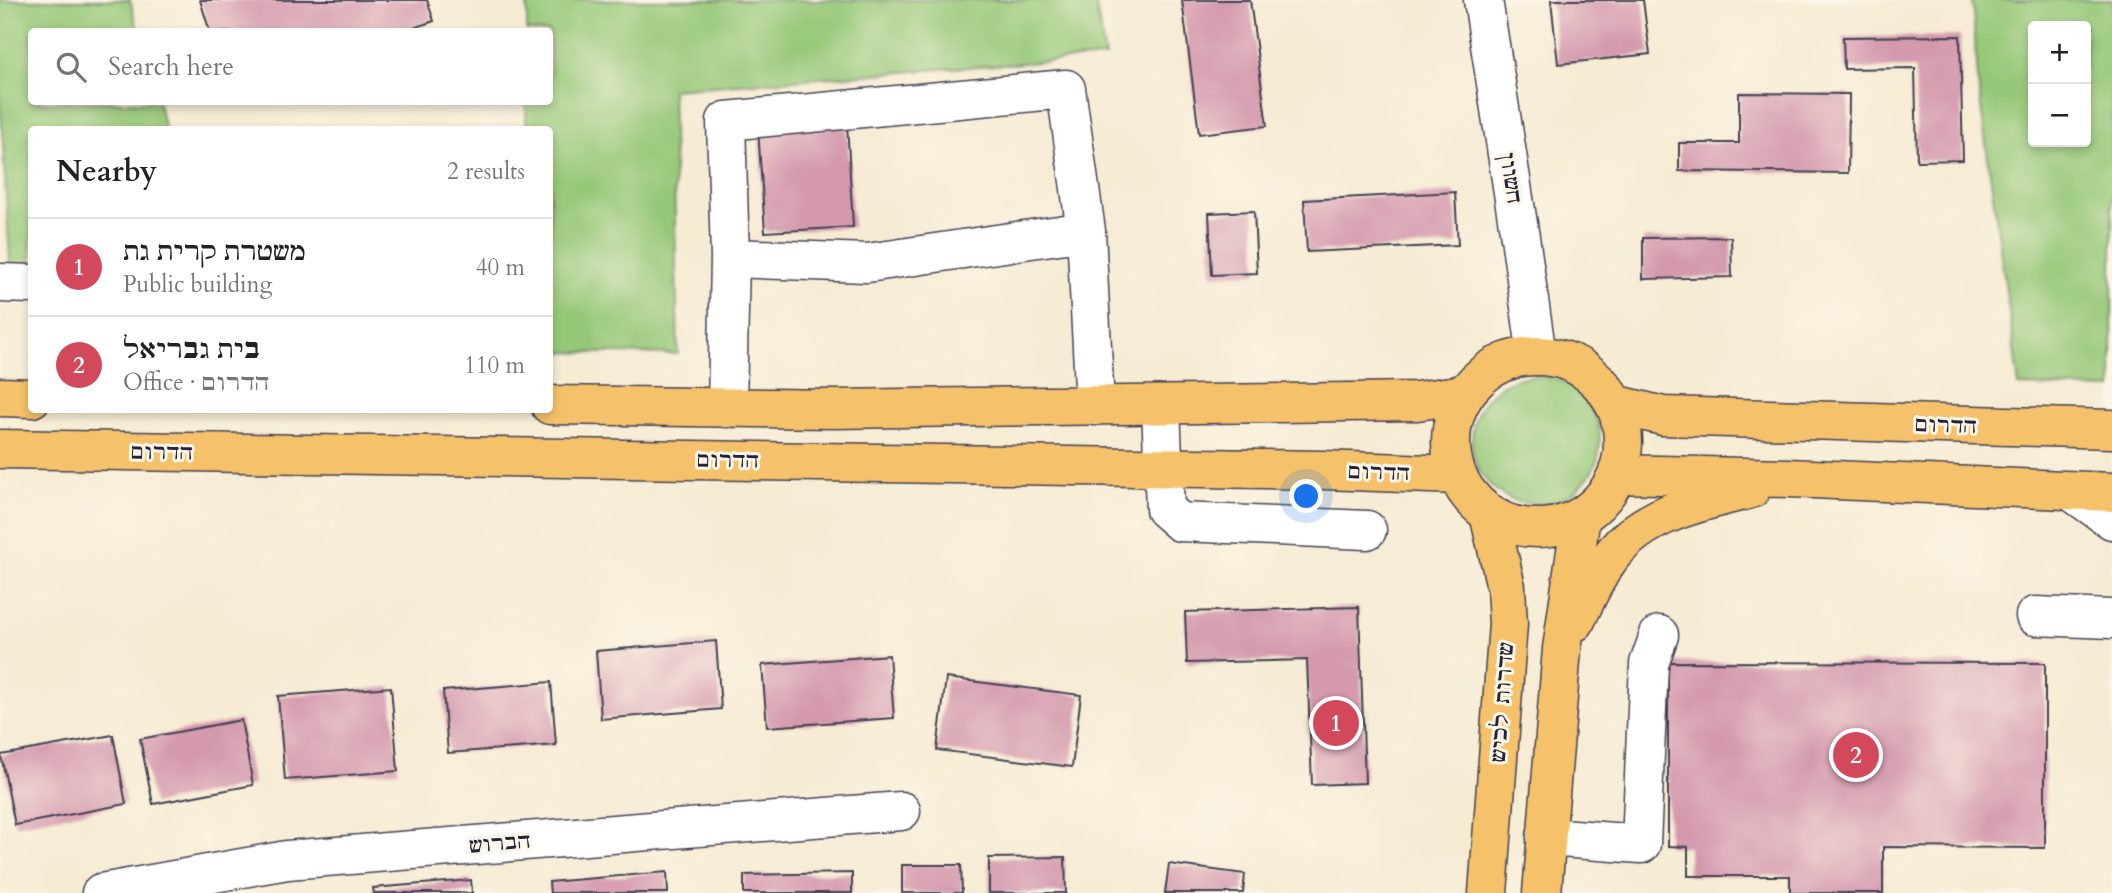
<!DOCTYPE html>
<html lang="en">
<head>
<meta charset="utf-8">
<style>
  body { margin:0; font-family:Cardo,"Frank Ruhl Libre",serif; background:#f2f2f2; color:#222 }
  .controls { position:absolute; right:21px; top:21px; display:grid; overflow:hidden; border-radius:7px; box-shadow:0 4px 10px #0003 }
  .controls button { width:63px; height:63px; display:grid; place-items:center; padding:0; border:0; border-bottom:2px solid #e0e0e0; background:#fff; color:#222; font:35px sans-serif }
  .you { position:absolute; left:1307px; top:497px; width:24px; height:24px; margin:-18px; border:5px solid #fff; border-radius:50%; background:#1a73e8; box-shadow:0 0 0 10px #1a73e833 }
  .badge { display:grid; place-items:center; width:46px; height:46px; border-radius:50%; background:#d1495b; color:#fff; font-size:23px; font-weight:700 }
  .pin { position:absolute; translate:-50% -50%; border:4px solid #fff; box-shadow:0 2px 7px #0006 }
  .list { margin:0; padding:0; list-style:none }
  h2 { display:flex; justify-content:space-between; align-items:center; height:91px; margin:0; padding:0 28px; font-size:30px }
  h2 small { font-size:23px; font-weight:400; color:#767676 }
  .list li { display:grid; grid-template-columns:46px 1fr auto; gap:21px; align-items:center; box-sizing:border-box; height:98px; padding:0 28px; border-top:2px solid #e0e0e0 }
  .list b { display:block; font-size:26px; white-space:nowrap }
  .list p { margin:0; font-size:23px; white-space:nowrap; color:#767676 }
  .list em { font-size:23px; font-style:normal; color:#767676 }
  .icon { flex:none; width:38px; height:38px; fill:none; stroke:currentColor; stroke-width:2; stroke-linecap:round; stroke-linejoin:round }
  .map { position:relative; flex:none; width:2112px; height:893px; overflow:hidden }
  .search { position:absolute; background:#fff; box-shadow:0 4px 10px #0003; left:28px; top:28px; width:525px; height:77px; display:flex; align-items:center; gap:18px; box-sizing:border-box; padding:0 24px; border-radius:7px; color:#767676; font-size:26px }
  .panel { position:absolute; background:#fff; box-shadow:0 4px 10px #0003; left:28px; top:126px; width:525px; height:287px; border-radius:7px }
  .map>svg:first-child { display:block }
  .green { fill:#96c878; stroke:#5c755a; stroke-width:2; fill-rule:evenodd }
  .building { fill:#d499ad }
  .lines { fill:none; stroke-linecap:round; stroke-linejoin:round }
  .minor-casing { stroke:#424052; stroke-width:41 }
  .major-casing { stroke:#424052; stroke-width:41 }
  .minor { stroke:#fff; stroke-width:38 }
  .major { stroke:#f5c16b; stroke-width:38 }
  .labels { text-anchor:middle; stroke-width:6; stroke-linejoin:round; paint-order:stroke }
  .street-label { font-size:21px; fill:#22223b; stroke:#fcf5e5 }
</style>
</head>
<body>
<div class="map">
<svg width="2112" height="893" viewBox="0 0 2112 893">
  <rect width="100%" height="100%" fill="#fcf5e5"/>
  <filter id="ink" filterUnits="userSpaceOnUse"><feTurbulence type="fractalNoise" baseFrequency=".0143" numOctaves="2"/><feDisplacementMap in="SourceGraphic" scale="14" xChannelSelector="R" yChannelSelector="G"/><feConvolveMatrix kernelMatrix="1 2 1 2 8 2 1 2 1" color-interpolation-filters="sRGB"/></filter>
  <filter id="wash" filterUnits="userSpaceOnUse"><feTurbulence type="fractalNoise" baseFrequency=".00686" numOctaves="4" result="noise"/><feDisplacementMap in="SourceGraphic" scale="28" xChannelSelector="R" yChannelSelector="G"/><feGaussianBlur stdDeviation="1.57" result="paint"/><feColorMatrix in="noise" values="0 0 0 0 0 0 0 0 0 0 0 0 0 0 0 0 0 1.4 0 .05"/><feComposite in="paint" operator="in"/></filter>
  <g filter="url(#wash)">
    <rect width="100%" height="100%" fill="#f6ebd3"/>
    <path class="green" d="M0 0H130L138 31 32 32V102H158L165 129 32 130 31 277 11 276 0 93Z
      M527 0H1095L1105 57 672 89 678 354 550 352V130L526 129V102H550V32L527 31Z
      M1972 0H2112V389L2019 386 1979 92ZM2086 26V142H2033V26Z
      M1472 440a64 64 0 1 1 128 0a64 64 0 1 1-128 0Z"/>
    <g id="blocks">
      <path class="building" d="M200 0H427L434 21 401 32H210Z
        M1182 0H1250L1267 126 1199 134Z
        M1551 0H1643L1650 54 1558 64Z
        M1960 36 1963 160 1917 161 1915 68 1844 69 1843 37Z
        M1739 93 1849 94 1848 173 1679 171V143H1739Z
        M847 123 853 227 765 232 758 129Z
        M1455 192 1458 245 1307 252 1304 200Z
        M1254 211 1257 273 1212 275 1209 213Z
        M1731 237 1732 277 1643 279V238Z
        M1359 607 1365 783 1312 785 1307 660 1187 663 1185 612Z
        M716 641 721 709 601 719 596 651Z
        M889 655 894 718 767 727 762 665Z
        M1668 662 2045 663V848L1883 847V893H1790V876H1688V847L1668 846Z
        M946 678 1081 695 1072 767 937 750Z
        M551 682 556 745 448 753 443 691Z
        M391 687 398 771 285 780 278 696Z
        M241 720 253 785 153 804 140 739Z
        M113 735 126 804 15 825 1 755Z
        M1065 857 1066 893H989V858Z
        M1169 864 1245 874 1243 893H1165Z
        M902 865H961L962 893H902Z
        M667 872 668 893H550L549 882Z
        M852 873V893H744V875Z
        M471 880 472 893H374L373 888Z"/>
    </g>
  </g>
  <g filter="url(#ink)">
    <use href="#blocks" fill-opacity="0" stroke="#424052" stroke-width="2"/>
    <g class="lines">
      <defs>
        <path id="minor" d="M1483 0 1520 237 1537 356
          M1086 231 1066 89 726 121 730 258 867 263 1086 231 1095 406
          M0 283 32 284
          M1161 405 1165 509 1180 522 1367 530
          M727 408 730 258
          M2071 491 2112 520
          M2035 616 2112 619
          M1546 837 1641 844 1649 664 1659 635
          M101 893 287 860 901 811"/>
        <path id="major" d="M1451 442a86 86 0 1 1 172 0a86 86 0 1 1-172 0Z
          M0 397 32 398
          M1614 404 1663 416 2112 429
          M550 405 834 409 1417 401 1464 394
          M0 449 1324 470 1457 475
          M1617 474 1789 478 2112 492
          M1575 622C1586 600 1596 575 1612 555 1646 512 1701 502 1751 489
          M1488 893 1508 624 1506 587 1489 514
          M1542 893 1562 649 1581 516"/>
      </defs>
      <use href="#minor" class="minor-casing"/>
      <use href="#major" class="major-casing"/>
      <use href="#minor" class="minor"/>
      <use href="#major" class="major"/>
    </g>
  </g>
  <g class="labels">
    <g class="street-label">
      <text transform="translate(1511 178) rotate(81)" y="7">חשוון</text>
      <text transform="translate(1946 425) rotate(2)" y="7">הדרום</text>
      <text transform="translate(162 452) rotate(1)" y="7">הדרום</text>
      <text transform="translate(728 460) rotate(1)" y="7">הדרום</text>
      <text transform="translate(1379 472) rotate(2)" y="7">הדרום</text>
      <text transform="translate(1502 702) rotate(-86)" y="7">שדרות לכיש</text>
      <text transform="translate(500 843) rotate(-5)" y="7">הברוש</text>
    </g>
  </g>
</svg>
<div class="controls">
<button>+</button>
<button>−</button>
</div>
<div class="you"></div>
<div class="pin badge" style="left:1336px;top:723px">1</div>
<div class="pin badge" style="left:1856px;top:755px">2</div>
<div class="search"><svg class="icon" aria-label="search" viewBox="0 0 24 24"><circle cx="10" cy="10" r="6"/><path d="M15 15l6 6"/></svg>Search here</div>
<section class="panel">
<h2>Nearby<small>2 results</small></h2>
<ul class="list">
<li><span class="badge">1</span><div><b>משטרת קרית גת</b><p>Public building</p></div><em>40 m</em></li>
<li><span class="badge">2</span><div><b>בית גבריאל</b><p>Office · הדרום</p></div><em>110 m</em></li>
</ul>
</section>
</div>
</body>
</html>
